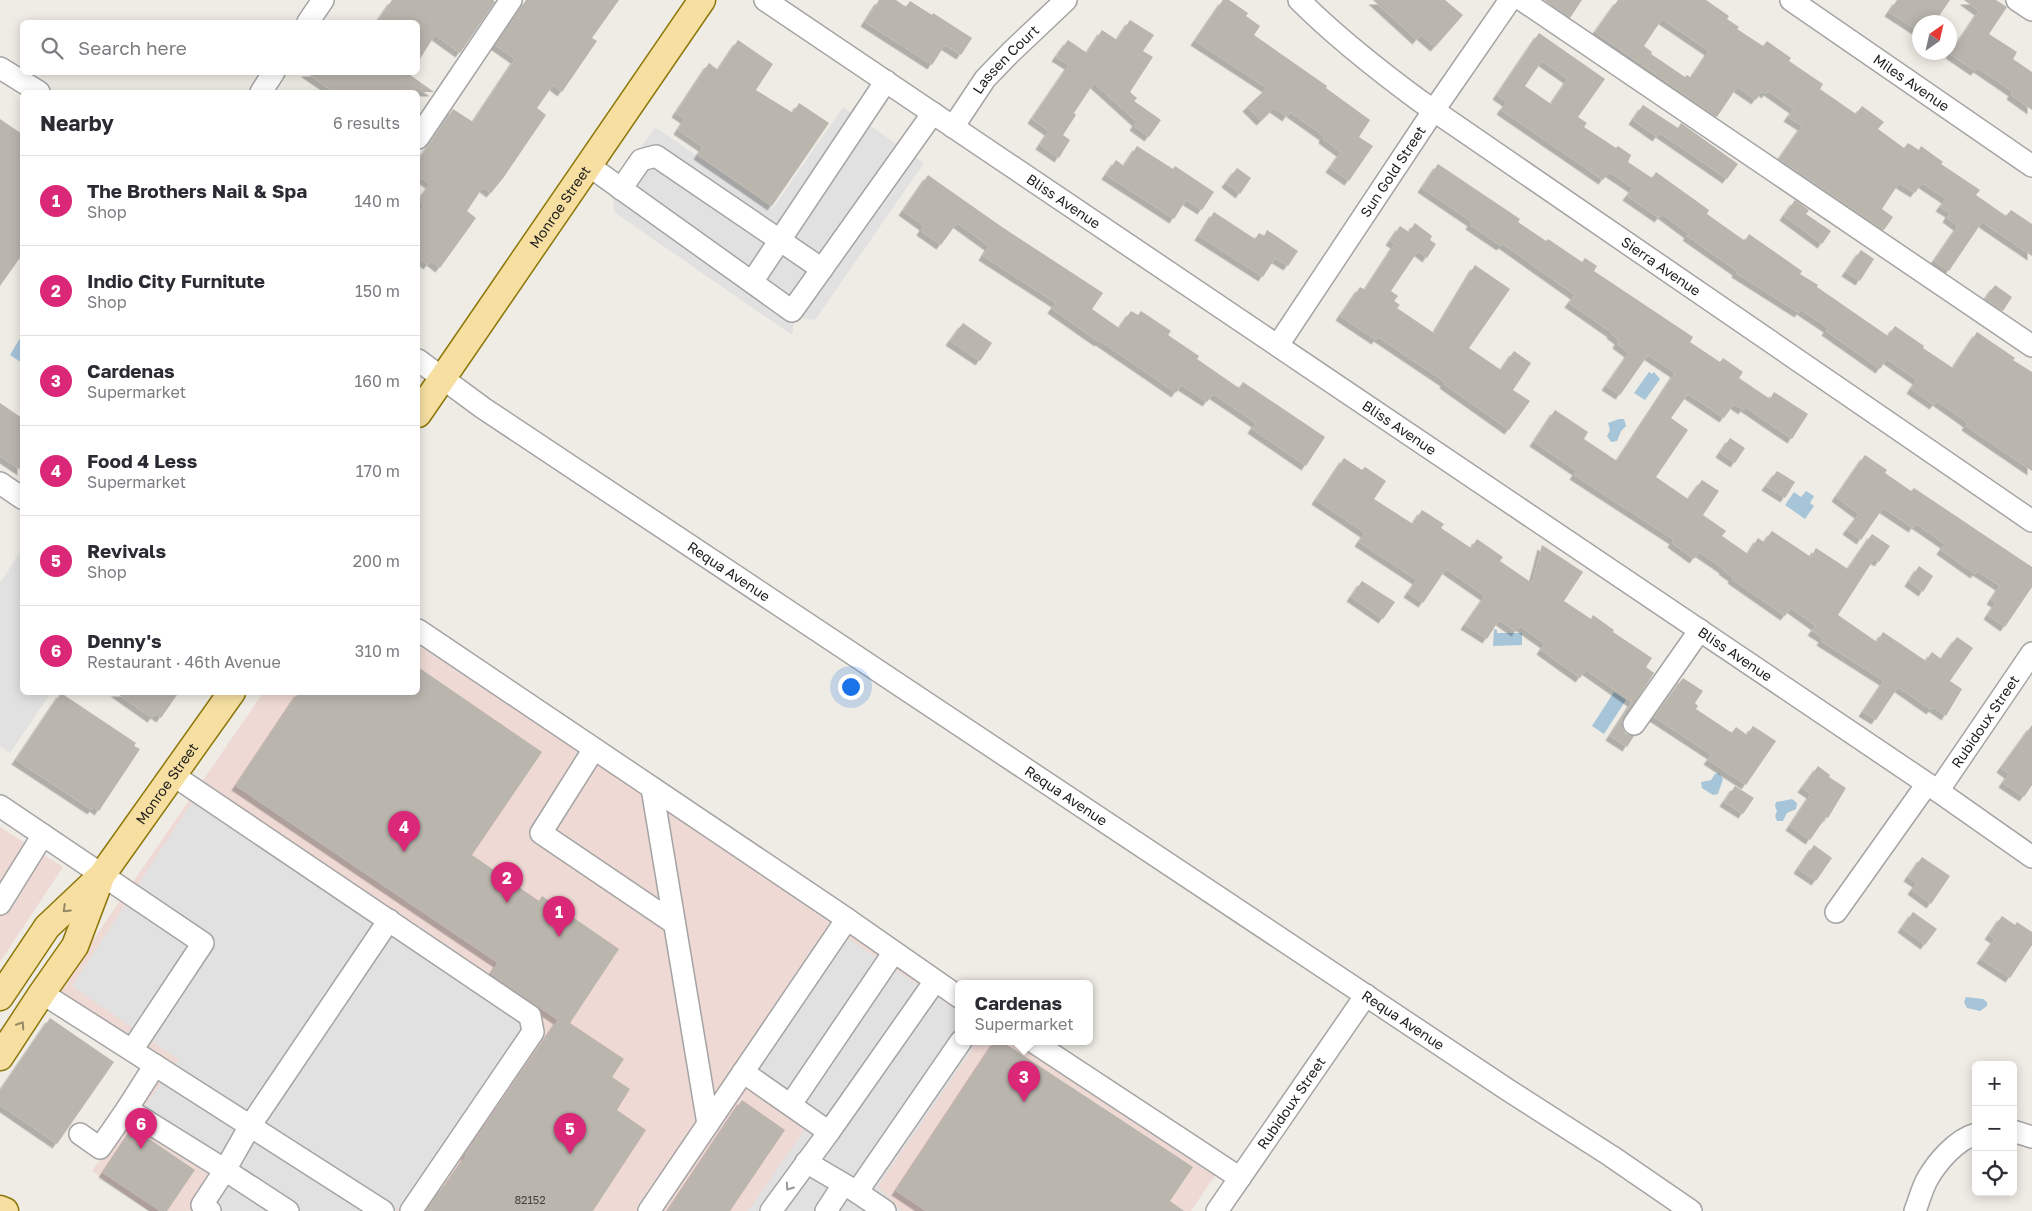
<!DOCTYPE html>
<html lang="en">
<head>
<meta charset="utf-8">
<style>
  body { margin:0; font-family:"Golos Text",sans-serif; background:#f7f7f7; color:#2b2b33 }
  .controls { position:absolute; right:15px; bottom:15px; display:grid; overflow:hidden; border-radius:8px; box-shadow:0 2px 12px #0003 }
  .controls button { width:45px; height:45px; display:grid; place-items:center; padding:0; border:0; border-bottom:1px solid #e1e1e2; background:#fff; color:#2b2b33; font:25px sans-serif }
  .compass { position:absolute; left:1912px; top:15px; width:45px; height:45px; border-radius:50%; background:#fff; box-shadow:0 2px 12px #0003; rotate:34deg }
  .you { position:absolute; left:850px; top:686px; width:18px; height:18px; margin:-12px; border:4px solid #fff; border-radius:50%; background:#1a73e8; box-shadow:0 0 0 8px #1a73e833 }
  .badge { display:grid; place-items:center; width:32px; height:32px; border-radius:50%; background:#db2777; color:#fff; font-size:16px; font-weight:700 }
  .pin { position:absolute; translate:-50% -41px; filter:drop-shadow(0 1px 2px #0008) }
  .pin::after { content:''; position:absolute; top:26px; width:18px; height:15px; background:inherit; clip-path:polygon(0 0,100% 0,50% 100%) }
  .popup { position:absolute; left:955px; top:980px; width:138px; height:65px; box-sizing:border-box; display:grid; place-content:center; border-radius:8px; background:#fff; filter:drop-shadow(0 1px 4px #0005); font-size:16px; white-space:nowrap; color:#7c7c81 }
  .popup b { font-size:19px; color:#2b2b33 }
  .popup::after { content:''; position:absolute; left:50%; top:100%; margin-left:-10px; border:10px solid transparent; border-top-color:#fff }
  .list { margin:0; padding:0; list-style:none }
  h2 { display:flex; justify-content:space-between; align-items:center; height:65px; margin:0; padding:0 20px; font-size:21px }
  h2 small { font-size:16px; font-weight:400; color:#7c7c81 }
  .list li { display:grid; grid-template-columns:32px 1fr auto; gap:15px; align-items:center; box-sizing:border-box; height:90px; padding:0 20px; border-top:1px solid #e1e1e2 }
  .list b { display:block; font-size:19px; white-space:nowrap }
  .list p { margin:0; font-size:16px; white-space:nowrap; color:#7c7c81 }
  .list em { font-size:16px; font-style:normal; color:#7c7c81 }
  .icon { flex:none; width:28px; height:28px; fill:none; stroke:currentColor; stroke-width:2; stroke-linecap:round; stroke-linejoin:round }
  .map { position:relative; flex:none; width:2032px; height:1211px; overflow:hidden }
  .search { position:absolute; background:#fff; box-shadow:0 2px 12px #0003; left:20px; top:20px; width:400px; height:55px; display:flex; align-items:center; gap:12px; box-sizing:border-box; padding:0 18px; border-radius:8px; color:#7c7c81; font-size:19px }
  .panel { position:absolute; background:#fff; box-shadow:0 2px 12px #0003; left:20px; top:90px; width:400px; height:605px; border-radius:8px }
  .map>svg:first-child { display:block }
  .commercial { fill:#eed9d4 }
  .parking { fill:#e1e1e1 }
  .water { fill:#a7c5d9 }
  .building { fill:#bab5ad; fill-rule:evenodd; filter:url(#shadow) }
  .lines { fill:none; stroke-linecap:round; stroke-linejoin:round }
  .minor-casing { stroke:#a4a4a4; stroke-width:24 }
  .major-casing { stroke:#8d7709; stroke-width:29 }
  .minor { stroke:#fff; stroke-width:21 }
  .major { stroke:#f6dfa1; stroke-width:26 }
  .oneway { stroke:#948866 }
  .oneway2 { stroke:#999 }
  .labels { text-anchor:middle; stroke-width:4; stroke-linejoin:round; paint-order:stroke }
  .number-label { font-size:11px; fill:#444341 }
  .street-label { font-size:14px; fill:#1d1d1d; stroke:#fff }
</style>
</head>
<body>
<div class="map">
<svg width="2032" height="1211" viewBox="0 0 2032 1211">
  <defs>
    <filter id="shadow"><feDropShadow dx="-4.5" dy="4.5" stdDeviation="0" flood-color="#0004"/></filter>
  </defs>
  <rect width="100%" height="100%" fill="#eeece4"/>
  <path class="commercial" d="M418 639 959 996V1041H1025L1218 1171 1191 1211H149L92 1171 167 1063 58 991 263 693 418 692Z
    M0 827 63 867 0 962Z"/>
  <path class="parking" d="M843 107 924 163 815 320 795 317 792 335 614 212 613 188 655 127 773 208Z
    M22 549V692L51 693 10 753 0 746V583Z
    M192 802 525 1025 396 1211H191L223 1162 142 1110 179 1060 72 986Z
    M837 931 959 1012V1041H978L878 1186 901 1211H748L813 1118 750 1068Z"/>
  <path class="water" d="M22 335V363L10 355Z
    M1649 372 1652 374 1654 372 1660 379 1645 400 1634 393Z
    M1619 419H1624L1626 426 1621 431 1617 441 1611 442 1607 436 1610 430 1608 423Z
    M1806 491 1814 496 1810 503 1814 506 1805 519 1785 505 1794 492 1801 497Z
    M1494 629 1497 630V633H1522V645L1493 646Z
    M1614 692 1626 700 1604 734 1592 726Z
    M1719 773 1723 779 1718 794 1713 795 1702 788 1701 782 1711 780 1715 774Z
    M1792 799 1797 803 1796 809 1787 813 1783 821H1777L1775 816 1777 811 1775 806 1776 802Z
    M1966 997 1983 999 1987 1002V1006L1980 1011 1967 1008 1964 1002Z"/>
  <path class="building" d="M392 0H493L495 2 460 53 435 35 418 62V22H377Z
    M526 0H619L592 38 597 41 562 92 553 85 537 108 546 115 504 177 491 193 483 187 467 211 476 218 440 268 431 261 428 265 418 258V214L424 205 418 201 430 184 418 176V161L453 109 473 122 515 59 495 45Z
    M879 0H896L906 7 910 1 932 15 933 13 972 38 961 55 945 45 932 65 865 22Z
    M1223 0H1229L1248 13 1246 16 1260 26 1254 35 1327 86 1326 88 1370 120 1359 137 1373 146 1349 181 1330 168 1341 152 1323 139 1324 136 1290 112 1287 117 1274 108 1261 121 1247 107 1267 88 1195 41Z
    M1373 0H1445L1463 15 1435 47 1421 35 1417 40Z
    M1544 0H1582L1570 18Z
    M1618 0H1706L1729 16 1727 19 1739 27 1737 29 1763 46 1767 41 1791 58 1789 61 1823 84 1820 89 1856 114 1862 106 1884 122 1878 129 1904 148 1908 143 1919 150 1921 146 1943 162 1941 164 1980 190 1976 195 2006 216 2011 210 2032 224V256L1982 222 1949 271 1934 261 1958 226 1947 218 1950 213 1940 207 1946 199 1922 183 1915 193 1899 183 1882 209 1893 217 1884 230 1779 159 1802 126 1788 117 1794 109 1768 91 1766 94 1762 91 1756 100 1737 87 1717 117 1595 32ZM1662 19 1709 51 1691 78 1687 75 1685 77 1651 54 1652 52 1644 46Z
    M1897 0H1950L1935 22H1920V32L1889 12Z
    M1964 0H1996L2007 7 1989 34 2017 52 2013 59 2032 72V110L2011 95 2013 92 1978 68 1975 71 1950 54 1979 11Z
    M1130 20 1154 35 1143 51 1153 57 1130 92 1137 98 1134 101 1161 120 1149 137 1134 126 1137 122 1094 83 1074 113 1076 115 1063 135 1070 140 1059 158 1040 145 1049 131 1032 119 1069 65 1056 57 1068 40 1087 53 1102 30 1117 40Z
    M1539 33 1605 79 1578 117 1587 123 1584 127 1616 148 1618 146 1631 155 1628 162 1652 178 1656 172 1709 210 1707 214 1745 241 1749 234 1802 271 1800 274 1818 285 1817 287 1888 336 1895 326 1924 346 1923 348 1953 368 1977 332 2015 358 2013 360 2032 372V471L1966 426 1968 423 1937 401 1934 405 1911 389 1917 380 1887 359 1880 369 1826 331 1828 328 1801 310 1799 313 1736 273 1737 271 1687 236 1689 234 1662 214 1659 218 1627 196 1633 188 1609 172 1603 180 1501 110 1507 102 1497 95ZM1542 61 1568 79 1551 104 1525 86Z
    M738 40 773 64 756 90 793 113 799 103 829 123 772 206 698 155 703 147 678 130 685 119 676 113 709 63 718 70Z
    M305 72H406L434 92H334Z
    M1643 105 1678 128 1681 123 1738 164 1727 179 1660 133 1657 137 1633 120Z
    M0 119 22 134V255L0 286Z
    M1137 146 1173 169 1175 166 1214 192 1202 210 1186 200 1174 219 1106 175 1116 160 1124 166Z
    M1438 164 1520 219 1518 222 1546 241 1548 239 1582 262 1585 258 1597 266 1594 271 1693 337 1690 342 1720 362 1723 358 1743 372 1739 378 1770 399 1774 392 1808 414 1792 439 1745 407 1743 410 1734 404 1724 418 1688 394 1671 418 1688 430 1656 477 1688 499 1702 480 1719 491 1703 515 1726 531 1722 536 1748 554 1758 538 1764 542 1772 531 1811 557 1816 548 1848 569 1872 534 1890 546 1879 562 1874 559 1838 615 1877 642 1883 632 1926 661 1932 652 1941 659 1957 637 1973 648 1950 681 1962 689 1946 716 1933 707 1931 710 1898 687 1876 720 1863 712 1884 681 1821 641 1823 638 1812 631 1816 626 1791 608 1785 616 1732 579 1733 577 1723 570 1724 569 1699 552 1694 559 1672 543 1674 540 1574 475 1577 471 1534 442 1555 410 1588 432 1584 439 1617 461 1675 373 1648 355 1620 395 1606 386 1629 353 1617 344 1619 340 1611 334 1612 333 1569 303 1575 295 1503 244 1501 246 1470 225 1472 222 1422 188Z
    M1237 168 1251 178 1240 194 1226 183Z
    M928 175 1002 227 1103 293 1092 309 1119 328 1131 311 1138 315 1141 311 1171 331 1168 335 1199 356 1197 359 1239 388 1243 382 1325 437 1306 466 1252 429 1256 423 1213 394 1207 402 1181 385 1176 393 1100 341 1099 342 1052 309 1056 303 983 256 989 246 957 223 941 245 921 231 924 226 903 211Z
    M1795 200 1809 210 1806 214 1831 231 1822 244 1784 216Z
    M1214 212 1255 239 1259 233 1264 236 1267 230 1298 251 1288 266 1275 258 1263 277 1199 236Z
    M1415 223 1432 236 1430 240 1436 244 1427 258 1418 251 1391 291 1398 296 1394 301 1400 305 1397 308 1434 333 1475 265 1510 289 1469 348 1501 370 1514 351 1531 363 1513 390 1530 401 1509 430 1444 384 1445 382 1378 337 1376 340 1340 316 1360 287 1365 290 1395 244 1390 241 1400 226 1409 232Z
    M1861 250 1874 259 1860 281 1846 272Z
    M1995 285 2012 297 2003 311 1985 299Z
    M963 323 992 343 980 361 950 341Z
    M0 403 22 418V471L0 456Z
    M1730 438 1745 448 1735 463 1720 453Z
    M1865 455 1887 470 1885 473 1911 491 1914 488 2032 567V587L2005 627 1988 615 1996 603 1991 600 2000 586 1977 571 1975 574 1941 550 1945 544 1916 524 1913 528 1883 508 1861 540 1847 530 1859 514 1836 497Z
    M1344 458 1362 470 1365 467 1386 481 1374 499 1413 524 1422 510 1444 524 1441 528 1471 548 1477 539 1503 557 1500 561 1532 583 1542 545 1583 572 1564 601 1591 619 1593 615 1614 630 1613 632 1652 658 1646 667 1654 673 1622 722 1623 729 1626 734 1634 736 1627 747 1610 736 1632 702 1586 670 1580 678 1541 650 1545 644 1520 626 1516 632 1499 620 1487 639 1465 625 1485 596 1446 569 1423 603 1408 593 1417 580 1359 542 1365 533 1316 500Z
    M1777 471 1795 482 1785 498 1766 486Z
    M1919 566 1933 576 1923 592 1909 582Z
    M1362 581 1395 602 1383 619 1351 597Z
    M418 667 542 752 472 855 539 901 542 896 619 949 570 1023 624 1059 612 1077 630 1089 617 1110 646 1130 593 1211H426L444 1185 445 1186 466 1156 465 1155 558 1020 491 974 498 963 236 786 299 692H418Z
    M1683 678 1703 691 1695 703 1698 706 1696 709 1732 733 1736 727 1747 735 1753 726 1776 741 1746 785 1708 760 1712 755 1654 717Z
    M115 692H179L161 718 155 714 152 718Z
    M61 693 136 743 134 746 140 749 99 811 94 807 92 810 16 760Z
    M2032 725V785L2024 797 2003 783 2009 774 2001 768Z
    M1818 766 1830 775 1829 777 1846 788 1828 818 1826 817 1810 840 1790 826 1811 794 1802 788Z
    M1735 786 1754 798 1743 814 1724 802Z
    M1814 845 1832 858 1816 881 1798 869Z
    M1922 857 1950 876 1931 904 1912 890 1917 883 1908 877Z
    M1913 912 1937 929 1925 945 1902 928Z
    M2002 916 2015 925 2017 922 2032 932V945L2010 978 1981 959 1995 939 1989 935Z
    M50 1018 114 1062 57 1144 0 1105V1091Z
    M995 1041H1001L1193 1167 1170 1201 1184 1211H926L896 1191Z
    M742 1100 785 1130 730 1211H668Z
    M133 1128 195 1170 167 1211H160L103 1173Z"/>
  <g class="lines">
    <defs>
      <g id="minor">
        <path id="s1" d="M765 0 1938 791 2032 857"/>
        <path id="s2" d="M1299 0C1336 37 1378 70 1420 101L2032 521"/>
        <path d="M1522 0 2032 346"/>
        <path id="s3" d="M1791 0 2032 166"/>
        <path d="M2017 0 2032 10"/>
        <path d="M308 22 323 0"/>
        <path d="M0 68 39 92"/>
        <path d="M261 92 274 72"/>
        <path id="s4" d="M953 127 985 79 1010 53 1066 0"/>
        <path d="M418 138 511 0"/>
        <path d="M588 165 792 311 933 113"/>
        <path d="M621 189 641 160 656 156 822 269"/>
        <path d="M752 282 886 81"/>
        <path id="s5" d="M1278 345 1434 110 1510 0"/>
        <path id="s6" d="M418 360 483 408 1508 1090 1611 1156 1691 1211"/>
        <path d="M0 483 22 498"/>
        <path d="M418 630 847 919"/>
        <path d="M1634 724 1700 630"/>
        <path d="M594 749 541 833 674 923"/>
        <path d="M173 775 530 1016 533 1032 411 1211"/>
        <path d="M652 788 708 1124"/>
        <path id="s7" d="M1938 791 2032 653"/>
        <path d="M0 806 203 943 132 1050"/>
        <path d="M0 904 43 835"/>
        <path d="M1836 912 1927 784"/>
        <path d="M42 993 383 1211"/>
        <path d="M1032 1041 1240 1178"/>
        <path d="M155 1065 127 1109 225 1170 202 1205 210 1211"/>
        <path d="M743 1072 829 1132 771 1211"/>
        <path d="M791 1104 894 952"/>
        <path d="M2013 1131 2032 1137"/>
        <path d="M829 1132 935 981"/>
        <path d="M80 1134 100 1148 127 1109"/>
        <path d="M806 1162 857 1192 961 1041"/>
        <path d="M857 1192 885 1211"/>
        <path d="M288 1211 225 1170 250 1126 389 920"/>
        <path d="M649 1211 847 919 959 997"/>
        <path d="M826 1211 843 1185"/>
        <path id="s8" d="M1217 1211 1366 995"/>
        <path d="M1915 1211C1919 1201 1922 1188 1928 1178 1938 1161 1956 1140 1976 1134"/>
      </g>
      <g id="major">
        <path id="s9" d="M418 414 702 0"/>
        <path id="s10" d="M0 997 47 927 102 875 232 692"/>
        <path d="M0 1057 42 993 75 946 100 880"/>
        <path d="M0 1209 5 1211"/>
      </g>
    </defs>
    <use href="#minor" class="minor-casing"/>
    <use href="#major" class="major-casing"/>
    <use href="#minor" class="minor"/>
    <use href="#major" class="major"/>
  </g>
  <defs><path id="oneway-chevron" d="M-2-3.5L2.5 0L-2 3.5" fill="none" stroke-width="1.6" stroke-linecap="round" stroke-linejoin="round" transform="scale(1.25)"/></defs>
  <g class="oneway">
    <use href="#oneway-chevron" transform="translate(66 909) rotate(136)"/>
    <use href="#oneway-chevron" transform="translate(21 1025) rotate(-57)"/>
  </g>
  <use class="oneway2" href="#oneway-chevron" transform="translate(789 1187) rotate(125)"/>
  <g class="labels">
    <g class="number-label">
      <text x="530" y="1204">82152</text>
    </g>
    <g class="street-label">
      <text dy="5" stroke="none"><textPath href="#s4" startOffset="86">Lassen Court</textPath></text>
      <text dy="5" stroke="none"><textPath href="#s3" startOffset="146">Miles Avenue</textPath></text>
      <text dy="5" stroke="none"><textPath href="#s5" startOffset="208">Sun Gold Street</textPath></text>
      <text dy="5" stroke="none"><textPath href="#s1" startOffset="360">Bliss Avenue</textPath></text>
      <text dy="5" stroke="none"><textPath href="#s9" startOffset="251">Monroe Street</textPath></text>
      <text dy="5" stroke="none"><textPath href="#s2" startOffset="450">Sierra Avenue</textPath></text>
      <text dy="5" stroke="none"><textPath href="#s1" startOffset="765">Bliss Avenue</textPath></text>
      <text dy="5" stroke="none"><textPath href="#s6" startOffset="376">Requa Avenue</textPath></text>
      <text dy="5" stroke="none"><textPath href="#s1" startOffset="1170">Bliss Avenue</textPath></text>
      <text dy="5" stroke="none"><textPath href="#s7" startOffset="84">Rubidoux Street</textPath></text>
      <text dy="5" stroke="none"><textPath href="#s10" startOffset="272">Monroe Street</textPath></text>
      <text dy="5" stroke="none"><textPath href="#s6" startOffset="781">Requa Avenue</textPath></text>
      <text dy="5" stroke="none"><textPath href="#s6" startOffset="1186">Requa Avenue</textPath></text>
      <text dy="5" stroke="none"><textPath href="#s8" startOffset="131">Rubidoux Street</textPath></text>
    </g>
  </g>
</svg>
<div class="controls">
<button>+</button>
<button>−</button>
<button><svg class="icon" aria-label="locate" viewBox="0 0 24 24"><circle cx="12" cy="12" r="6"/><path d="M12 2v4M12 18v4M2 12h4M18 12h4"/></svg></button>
</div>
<svg class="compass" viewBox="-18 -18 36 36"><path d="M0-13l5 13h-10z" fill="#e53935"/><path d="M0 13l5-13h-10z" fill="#7c7c81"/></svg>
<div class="you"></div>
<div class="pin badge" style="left:559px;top:937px">1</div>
<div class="pin badge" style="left:507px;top:903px">2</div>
<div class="pin badge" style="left:1024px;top:1102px">3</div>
<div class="popup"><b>Cardenas</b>Supermarket</div>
<div class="pin badge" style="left:404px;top:852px">4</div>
<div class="pin badge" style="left:570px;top:1154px">5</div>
<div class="pin badge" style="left:141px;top:1149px">6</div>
<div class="search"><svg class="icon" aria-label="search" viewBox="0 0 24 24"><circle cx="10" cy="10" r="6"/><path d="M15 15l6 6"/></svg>Search here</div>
<section class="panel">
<h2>Nearby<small>6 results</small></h2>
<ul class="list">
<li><span class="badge">1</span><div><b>The Brothers Nail &amp; Spa</b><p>Shop</p></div><em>140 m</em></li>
<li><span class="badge">2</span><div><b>Indio City Furnitute</b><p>Shop</p></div><em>150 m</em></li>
<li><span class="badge">3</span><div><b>Cardenas</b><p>Supermarket</p></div><em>160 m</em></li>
<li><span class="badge">4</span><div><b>Food 4 Less</b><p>Supermarket</p></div><em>170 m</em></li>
<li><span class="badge">5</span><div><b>Revivals</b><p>Shop</p></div><em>200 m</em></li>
<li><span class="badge">6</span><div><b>Denny's</b><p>Restaurant · 46th Avenue</p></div><em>310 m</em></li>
</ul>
</section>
</div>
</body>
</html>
